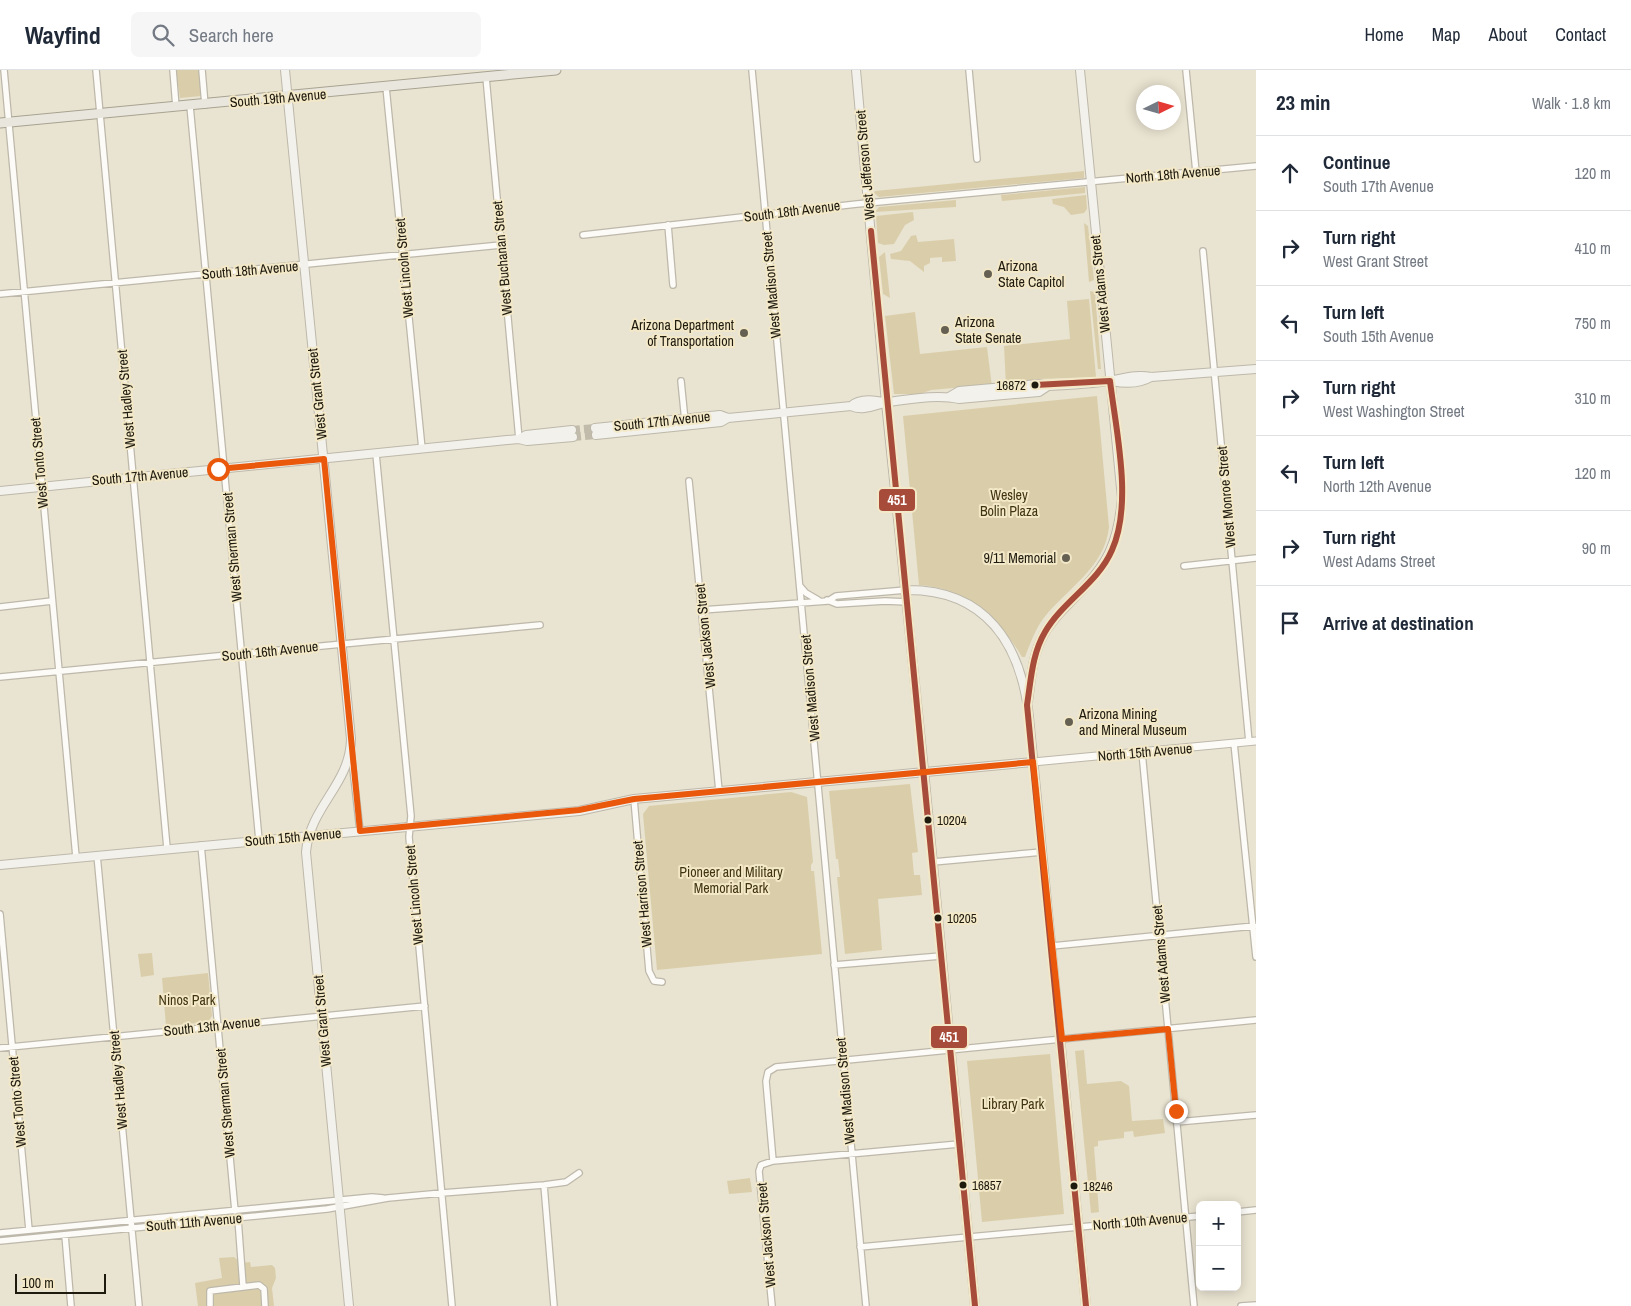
<!DOCTYPE html>
<html lang="en">
<head>
<meta charset="utf-8">
<style>
  body { margin:0; font-family:"Archivo Narrow",sans-serif; background:#f6f6f7; color:#1f2937 }
  .controls { position:absolute; right:15px; bottom:15px; display:grid; overflow:hidden; border-radius:8px; box-shadow:0 2px 12px #0003 }
  .controls button { width:45px; height:45px; display:grid; place-items:center; padding:0; border:0; border-bottom:1px solid #e0e1e3; background:#fff; color:#1f2937; font:25px sans-serif }
  .compass { position:absolute; left:1136px; top:15px; width:45px; height:45px; border-radius:50%; background:#fff; box-shadow:0 2px 12px #0003; rotate:85deg }
  .scale { position:absolute; left:15px; bottom:12px; width:91px; box-sizing:border-box; padding-left:5px; border:2px solid #1e1a0e; border-top:0; font-size:14px; line-height:18px; white-space:nowrap; color:#1e1a0e; -webkit-text-stroke:4px #f3e8c7; paint-order:stroke }
  .stop { position:absolute; width:15px; height:15px; margin:-11px; border:4px solid #ea580c; border-radius:50%; background:#fff }
  .stop.end { background:#ea580c; border-color:#fff; box-shadow:0 1px 5px #0008 }
  .list { margin:0; padding:0; list-style:none }
  h2 { display:flex; justify-content:space-between; align-items:center; height:65px; margin:0; padding:0 20px; font-size:21px }
  h2 small { font-size:16px; font-weight:400; color:#747a83 }
  .list li { display:grid; grid-template-columns:32px 1fr auto; gap:15px; align-items:center; box-sizing:border-box; height:75px; padding:0 20px; border-top:1px solid #e0e1e3 }
  .list b { display:block; font-size:19px; white-space:nowrap }
  .list p { margin:0; font-size:16px; white-space:nowrap; color:#747a83 }
  .list em { font-size:16px; font-style:normal; color:#747a83 }
  .icon { flex:none; width:28px; height:28px; fill:none; stroke:currentColor; stroke-width:2; stroke-linecap:round; stroke-linejoin:round }
  .map { position:relative; flex:none; width:1256px; height:1236px; overflow:hidden }
  header { display:flex; align-items:center; gap:30px; box-sizing:border-box; height:70px; padding:0 25px; background:#fff; border-bottom:1px solid #e0e1e3 }
  header strong { font-size:24px }
  nav { display:flex; gap:28px; margin-inline-start:auto; font-size:18px }
  .search { width:350px; height:45px; background:#f6f6f7; display:flex; align-items:center; gap:12px; box-sizing:border-box; padding:0 18px; border-radius:8px; color:#747a83; font-size:19px }
  main { display:flex }
  aside { flex:1; background:#fff }
  .map>svg:first-child { display:block }
  .green { fill:#daceaa }
  .lines { fill:none; stroke-linecap:round; stroke-linejoin:round }
  .secondary-tunnel { stroke:#c0bbaa; stroke-width:8; stroke-dasharray:8 4; stroke-linecap:butt }
  .minor-casing { stroke:#bdb8aa; stroke-width:8 }
  .tertiary-casing { stroke:#bdb8aa; stroke-width:9 }
  .secondary-casing { stroke:#bdb8aa; stroke-width:10 }
  .primary-casing { stroke:#a8a290; stroke-width:11 }
  .minor { stroke:#fcfbf8; stroke-width:5.5 }
  .tertiary { stroke:#fcfbf8; stroke-width:7 }
  .secondary { stroke:#f2f1eb; stroke-width:8 }
  .primary { stroke:#e9e6de; stroke-width:9 }
  .bus-1-casing { stroke:#f3e8c7; stroke-width:10 }
  .bus-1 { stroke:#a74b3a; stroke-width:6 }
  .route { stroke:#ea580c; stroke-width:6 }
  .poi-dot { fill:#656052; stroke:#f3e8c7; stroke-width:2 }
  .bus-dot { fill:#1e1a0e; stroke:#f3e8c7; stroke-width:2 }
  .labels { text-anchor:middle; stroke-width:4; stroke-linejoin:round; paint-order:stroke }
  .bus-label { font-size:13px; fill:#1e1a0e; stroke:#f3e8c7; text-anchor:start }
  .street-label { font-size:14px; fill:#1e1a0e; stroke:#f3e8c7 }
  .poi-label { font-size:14px; fill:#1e1a0e; stroke:#f3e8c7; text-anchor:start }
  .park-label { font-size:14px; fill:#403410; stroke:#f3e8c7 }
  .line-badge { stroke:#f3e8c7; stroke-width:2 }
  .badge-label { font-size:14px; text-anchor:middle; font-weight:bold; fill:#fff }
</style>
</head>
<body>
<header>
<strong>Wayfind</strong>
<div class="search"><svg class="icon" aria-label="search" viewBox="0 0 24 24"><circle cx="10" cy="10" r="6"/><path d="M15 15l6 6"/></svg>Search here</div>
<nav><a>Home</a><a>Map</a><a>About</a><a>Contact</a></nav>
</header>
<main>
<div class="map">
<svg width="1256" height="1236" viewBox="0 0 1256 1236">
  <rect width="100%" height="100%" fill="#e9e3d1"/>
  <path class="green" d="M176 0H200L201 26 180 28Z
    M1084 101V108L879 127 874 123 875 121Z
    M1085 117V123L1002 131 1001 125Z
    M1086 125 1087 139 1084 143 1071 145 1064 137 1053 134 1052 129Z
    M956 130V137L875 142 879 137Z
    M913 142 914 150 905 155 894 174 884 175 878 173 876 146Z
    M1084 153 1088 156 1094 210 1089 212Z
    M916 165 918 172 954 169 956 191 942 192V187L930 188V193L924 196V202L910 191 891 189 890 184 901 181 911 166Z
    M885 182 890 228 883 224 879 187Z
    M1090 221 1095 222 1101 299H1098Z
    M1089 229 1096 307 1039 309 1027 314 1006 316 1004 276 1070 269 1067 231Z
    M915 242 920 284 987 277 992 317 986 315 931 320 920 324H894L885 246Z
    M1097 326 1109 457C1105 498 1066 519 1043 549 1035 560 1030 574 1025 587H1022C999 548 967 518 919 515L903 346Z
    M910 714 918 782 912 783 914 805H920L922 825 878 829 882 880 845 884 837 807H840L838 789H836L829 721Z
    M791 722 807 727 813 792 811 795V801H814L822 884 657 900 643 744 649 736Z
    M152 883 154 905 141 907 138 884Z
    M208 903 212 946 208 952 166 956 162 908Z
    M1084 980 1087 1014 1121 1011 1129 1016 1132 1051 1163 1049 1165 1063 1134 1067 1133 1061 1124 1062V1068L1098 1071V1076L1094 1077 1099 1142 1091 1143 1075 981Z
    M1050 984 1064 1144 982 1152 967 991Z
    M750 1108 752 1122 729 1124 727 1111Z
    M234 1187 241 1193 250 1192 251 1197 272 1195 275 1198 276 1208 272 1218 274 1236H198L195 1213 222 1208 219 1188Z"/>
  <g class="lines">
    <path class="secondary-tunnel" d="M572 360 595 358
      M573 367 596 365"/>
    <defs>
      <path id="minor" d="M4 0 76 787
        M96 0 167 778
        M173 0 176 37
        M202 0 205 35
        M752 0 866 1236
        M969 0 977 89
        M1186 0 1196 102
        M486 7 519 369
        M386 17 422 379
        M190 36 259 770
        M668 155 673 215
        M583 165 857 134 1256 96
        M1203 181 1249 672
        M0 224 501 175
        M681 311 685 351
        M376 384 411 746 409 767 452 1236
        M689 411 719 721
        M1184 496 1256 488
        M800 516 806 523 818 530
        M827 530 837 534 885 531 907 532
        M0 537 52 531
        M702 540 828 531 836 526 906 520
        M0 607 540 555
        M1234 673 1256 887
        M351 681 360 761
        M1142 682 1194 1236
        M634 729 649 901 654 911 662 912
        M201 775 235 1141
        M97 785 139 1236
        M933 792 1042 782
        M0 844 29 1160
        M1052 876 1254 856
        M834 895 941 886
        M0 978 425 936
        M1177 1052 1256 1045
        M773 1091 766 1011 768 1002 776 997 1256 950
        M544 1115 554 1236
        M1237 1142 1256 1140
        M238 1149 243 1216
        M0 1163 372 1127 383 1128
        M65 1165 71 1236
        M0 1171 327 1139 388 1128 442 1123 544 1115 566 1112 579 1103
        M860 1177 1200 1146
        M210 1236V1221L259 1215 264 1219 265 1236
        M772 1236 759 1101 761 1095 773 1091 959 1074
        M1241 1236 1256 1235"/>
      <path id="tertiary" d="M1033 692 1256 671"/>
      <path id="secondary" d="M285 0 351 669C350 715 310 736 306 782L349 1236
        M856 0 886 333 925 711 975 1236
        M1112 311C1126 314 1139 314 1151 307
        M949 327 959 321 1039 314 1048 316C1068 315 1088 314 1108 311 1123 309 1135 304 1151 307L1256 299
        M851 336C860 328 875 330 886 333
        M595 358 720 345 728 348 851 336C864 342 876 334 889 332 911 329 938 324 959 329L1039 322 1048 316
        M596 365 721 352 728 348
        M519 369 526 365 572 360
        M0 421 507 370 519 369 527 371 573 367
        M906 520C986 519 1021 574 1029 647L1086 1236
        M1028 631C1032 606 1031 588 1044 564 1052 549 1065 538 1076 526 1108 494 1118 473 1122 428L1080 0
        M0 795 579 741 634 729 1033 692"/>
      <path id="primary" d="M0 53 556 0"/>
    </defs>
    <use href="#minor" class="minor-casing"/>
    <use href="#tertiary" class="tertiary-casing"/>
    <use href="#secondary" class="secondary-casing"/>
    <use href="#primary" class="primary-casing"/>
    <use href="#minor" class="minor"/>
    <use href="#tertiary" class="tertiary"/>
    <use href="#secondary" class="secondary"/>
    <use href="#primary" class="primary"/>
    <defs>
      <path id="bus-1" d="M871 161 975 1236
        M1035 315 1110 311C1116 361 1133 433 1112 480 1098 513 1063 531 1045 562 1032 584 1031 610 1027 635L1086 1236"/>
    </defs>
    <use href="#bus-1" class="bus-1-casing"/>
    <use href="#bus-1" class="bus-1"/>
  </g>
  <g class="lines">
    <path class="route" d="M218 399 324 389 360 761 579 740 634 729 1033 692 1062 969 1168 959 1176 1041"/>
  </g>
  <g class="poi-dot">
    <circle cx="988" cy="204" r="5"/>
    <circle cx="945" cy="260" r="5"/>
    <circle cx="744" cy="263" r="5"/>
    <circle cx="1066" cy="488" r="5"/>
    <circle cx="1069" cy="652" r="5"/>
  </g>
  <g class="bus-dot">
    <circle cx="1035" cy="315" r="4.5"/>
    <circle cx="928" cy="750" r="4.5"/>
    <circle cx="938" cy="848" r="4.5"/>
    <circle cx="963" cy="1115" r="4.5"/>
    <circle cx="1074" cy="1116" r="4.5"/>
  </g>
  <g class="labels">
    <g class="bus-label">
      <text x="1026" y="320" text-anchor="end">16872</text>
      <text x="937" y="755">10204</text>
      <text x="947" y="853">10205</text>
      <text x="972" y="1120">16857</text>
      <text x="1083" y="1121">18246</text>
    </g>
    <g class="street-label">
      <text transform="translate(278 28) rotate(-5)" y="5">South 19th Avenue</text>
      <text transform="translate(865 95) rotate(-95)" y="5">West Jefferson Street</text>
      <text transform="translate(1173 104) rotate(-5)" y="5">North 18th Avenue</text>
      <text transform="translate(792 141) rotate(-7)" y="5">South 18th Avenue</text>
      <text transform="translate(502 188) rotate(-95)" y="5">West Buchanan Street</text>
      <text transform="translate(404 198) rotate(-95)" y="5">West Lincoln Street</text>
      <text transform="translate(250 200) rotate(-5)" y="5">South 18th Avenue</text>
      <text transform="translate(1100 214) rotate(-96)" y="5">West Adams Street</text>
      <text transform="translate(771 215) rotate(-95)" y="5">West Madison Street</text>
      <text transform="translate(317 324) rotate(-96)" y="5">West Grant Street</text>
      <text transform="translate(126 329) rotate(-95)" y="5">West Hadley Street</text>
      <text transform="translate(662 351) rotate(-6)" y="5">South 17th Avenue</text>
      <text transform="translate(39 393) rotate(-95)" y="5">West Tonto Street</text>
      <text transform="translate(140 406) rotate(-5)" y="5">South 17th Avenue</text>
      <text transform="translate(1226 427) rotate(-95)" y="5">West Monroe Street</text>
      <text transform="translate(232 477) rotate(-95)" y="5">West Sherman Street</text>
      <text transform="translate(705 566) rotate(-96)" y="5">West Jackson Street</text>
      <text transform="translate(270 581) rotate(-6)" y="5">South 16th Avenue</text>
      <text transform="translate(810 618) rotate(-95)" y="5">West Madison Street</text>
      <text transform="translate(1145 682) rotate(-5)" y="5">North 15th Avenue</text>
      <text transform="translate(293 767) rotate(-5)" y="5">South 15th Avenue</text>
      <text transform="translate(642 824) rotate(-95)" y="5">West Harrison Street</text>
      <text transform="translate(414 825) rotate(-95)" y="5">West Lincoln Street</text>
      <text transform="translate(1161 884) rotate(-95)" y="5">West Adams Street</text>
      <text transform="translate(322 951) rotate(-95)" y="5">West Grant Street</text>
      <text transform="translate(212 956) rotate(-6)" y="5">South 13th Avenue</text>
      <text transform="translate(118 1010) rotate(-95)" y="5">West Hadley Street</text>
      <text transform="translate(845 1021) rotate(-95)" y="5">West Madison Street</text>
      <text transform="translate(17 1032) rotate(-95)" y="5">West Tonto Street</text>
      <text transform="translate(225 1033) rotate(-95)" y="5">West Sherman Street</text>
      <text transform="translate(1140 1151) rotate(-5)" y="5">North 10th Avenue</text>
      <text transform="translate(194 1152) rotate(-5)" y="5">South 11th Avenue</text>
      <text transform="translate(766 1165) rotate(-95)" y="5">West Jackson Street</text>
    </g>
    <g class="poi-label">
      <text x="998" y="201">Arizona<tspan x="998" dy="16">State Capitol</tspan></text>
      <text x="955" y="257">Arizona<tspan x="955" dy="16">State Senate</tspan></text>
      <text x="734" y="260" text-anchor="end">Arizona Department<tspan x="734" dy="16">of Transportation</tspan></text>
      <text x="1056" y="493" text-anchor="end">9/11 Memorial</text>
      <text x="1079" y="649">Arizona Mining<tspan x="1079" dy="16">and Mineral Museum</tspan></text>
    </g>
    <g class="park-label">
      <text x="1009" y="430">Wesley<tspan x="1009" dy="16">Bolin Plaza</tspan></text>
      <text x="731" y="807">Pioneer and Military<tspan x="731" dy="16">Memorial Park</tspan></text>
      <text x="187" y="935">Ninos Park</text>
      <text x="1013" y="1039">Library Park</text>
    </g>
  </g>
  <g class="line-badge">
    <rect x="878" y="418" width="38" height="24" rx="5" fill="#a74b3a"/>
    <rect x="930" y="955" width="38" height="24" rx="5" fill="#a74b3a"/>
  </g>
  <g class="badge-label">
    <text x="897" y="435">451</text>
    <text x="949" y="972">451</text>
  </g>
</svg>
<div class="controls">
<button>+</button>
<button>−</button>
</div>
<svg class="compass" viewBox="-18 -18 36 36"><path d="M0-13l5 13h-10z" fill="#e53935"/><path d="M0 13l5-13h-10z" fill="#747a83"/></svg>
<div class="scale">100 m</div>
<div class="stop" style="left:218px;top:399px"></div>
<div class="stop end" style="left:1176px;top:1041px"></div>
</div>
<aside>
<h2>23 min<small>Walk · 1.8 km</small></h2>
<ul class="list">
<li><svg class="icon" aria-label="ahead" viewBox="0 0 24 24"><path d="M12 20V5M6 11l6-6 6 6"/></svg><div><b>Continue</b><p>South 17th Avenue</p></div><em>120 m</em></li>
<li><svg class="icon" aria-label="right" viewBox="0 0 24 24"><path d="M7 20v-9h11M14 6l5 5-5 5"/></svg><div><b>Turn right</b><p>West Grant Street</p></div><em>410 m</em></li>
<li><svg class="icon" aria-label="left" viewBox="0 0 24 24"><path d="M17 20v-9H6M10 6l-5 5 5 5"/></svg><div><b>Turn left</b><p>South 15th Avenue</p></div><em>750 m</em></li>
<li><svg class="icon" aria-label="right" viewBox="0 0 24 24"><path d="M7 20v-9h11M14 6l5 5-5 5"/></svg><div><b>Turn right</b><p>West Washington Street</p></div><em>310 m</em></li>
<li><svg class="icon" aria-label="left" viewBox="0 0 24 24"><path d="M17 20v-9H6M10 6l-5 5 5 5"/></svg><div><b>Turn left</b><p>North 12th Avenue</p></div><em>120 m</em></li>
<li><svg class="icon" aria-label="right" viewBox="0 0 24 24"><path d="M7 20v-9h11M14 6l5 5-5 5"/></svg><div><b>Turn right</b><p>West Adams Street</p></div><em>90 m</em></li>
<li><svg class="icon" aria-label="arrive" viewBox="0 0 24 24"><path d="M6 21V4h12l-3 4 3 4H6"/></svg><div><b>Arrive at destination</b></div></li>
</ul>
</aside>
</main>
</body>
</html>
